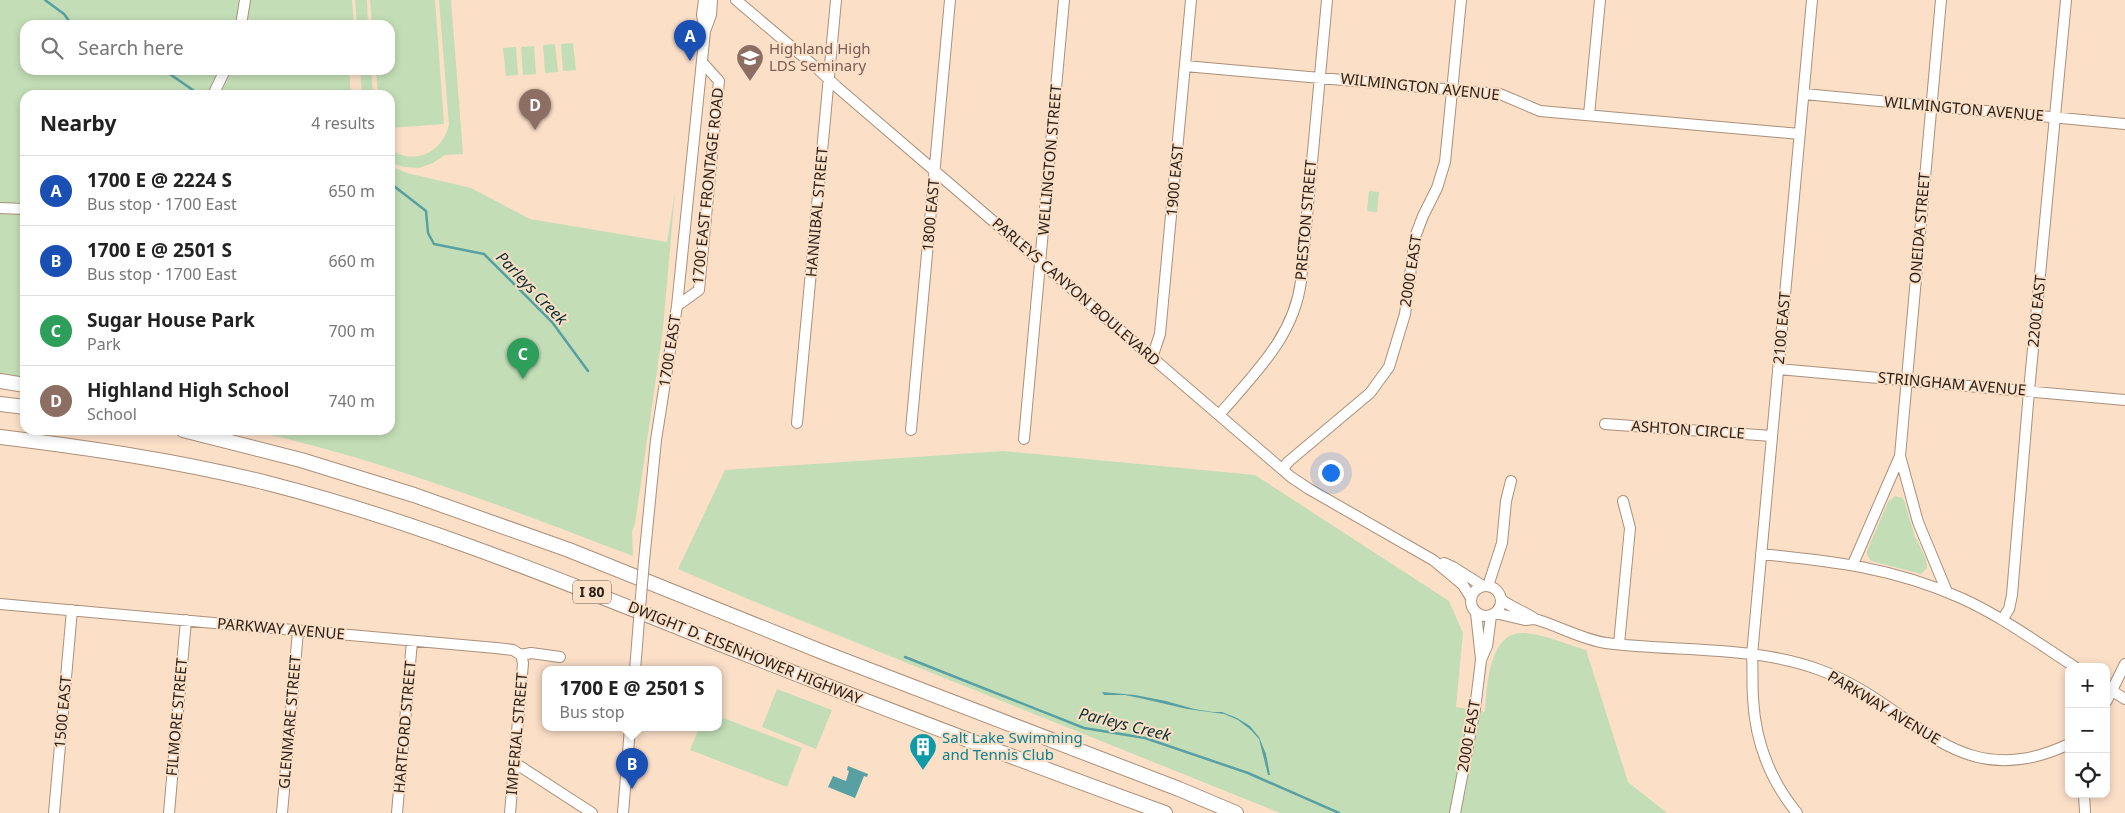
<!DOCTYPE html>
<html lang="en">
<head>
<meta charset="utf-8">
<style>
  body { margin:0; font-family:"Noto Sans",sans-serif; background:#f6f6f6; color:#222 }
  .controls { position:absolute; right:15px; bottom:15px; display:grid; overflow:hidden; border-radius:10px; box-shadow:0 2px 8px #0003 }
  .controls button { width:45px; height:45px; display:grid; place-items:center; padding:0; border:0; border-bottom:1px solid #e0e0e0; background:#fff; color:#222; font:25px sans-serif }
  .you { position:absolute; left:1330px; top:472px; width:18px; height:18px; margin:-12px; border:4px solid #fff; border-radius:50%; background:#1a73e8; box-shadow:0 0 0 8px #1a73e833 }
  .badge { display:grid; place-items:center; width:32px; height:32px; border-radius:50%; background:#1a73e8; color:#fff; font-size:16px; font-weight:700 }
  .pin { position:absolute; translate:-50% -41px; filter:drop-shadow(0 1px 2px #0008) }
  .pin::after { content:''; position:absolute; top:26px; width:18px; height:15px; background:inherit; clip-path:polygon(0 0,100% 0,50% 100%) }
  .popup { position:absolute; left:542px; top:666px; width:180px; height:65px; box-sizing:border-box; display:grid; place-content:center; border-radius:10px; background:#fff; filter:drop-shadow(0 1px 4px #0005); font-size:16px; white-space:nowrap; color:#767676 }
  .popup b { font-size:19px; color:#222 }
  .popup::after { content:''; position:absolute; left:50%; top:100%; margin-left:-10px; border:10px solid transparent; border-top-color:#fff }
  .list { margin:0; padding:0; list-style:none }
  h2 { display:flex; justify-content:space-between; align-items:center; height:65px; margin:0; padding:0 20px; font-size:21px }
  h2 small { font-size:16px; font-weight:400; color:#767676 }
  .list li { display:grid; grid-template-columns:32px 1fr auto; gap:15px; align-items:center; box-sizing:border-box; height:70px; padding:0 20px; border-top:1px solid #e0e0e0 }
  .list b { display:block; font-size:19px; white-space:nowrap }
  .list p { margin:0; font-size:16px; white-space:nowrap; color:#767676 }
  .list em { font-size:16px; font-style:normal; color:#767676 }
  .icon { flex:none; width:28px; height:28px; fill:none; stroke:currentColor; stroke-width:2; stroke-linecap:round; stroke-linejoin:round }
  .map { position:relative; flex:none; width:2125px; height:813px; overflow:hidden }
  .search { position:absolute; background:#fff; box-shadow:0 2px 8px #0003; left:20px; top:20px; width:375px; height:55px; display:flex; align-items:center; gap:12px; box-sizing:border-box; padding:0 18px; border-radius:15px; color:#767676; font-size:19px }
  .panel { position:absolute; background:#fff; box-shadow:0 2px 8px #0003; left:20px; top:90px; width:375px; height:345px; border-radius:15px }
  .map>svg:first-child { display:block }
  .green { fill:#c3deb7 }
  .water { fill:#58a0a3 }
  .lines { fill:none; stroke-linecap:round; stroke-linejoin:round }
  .stream { stroke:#58a0a3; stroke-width:2.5 }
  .minor-casing { stroke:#aa907a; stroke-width:12 }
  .highway-casing { stroke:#aa907a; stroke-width:16 }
  .minor { stroke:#fff; stroke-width:10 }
  .highway { stroke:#fff; stroke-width:14 }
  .minor-bridge-casing { stroke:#aa907a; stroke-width:12; stroke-linecap:butt }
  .minor-bridge { stroke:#fff; stroke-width:10 }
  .labels { text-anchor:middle; stroke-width:4; stroke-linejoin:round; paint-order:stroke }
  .shield { fill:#fbdfc7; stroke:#69594c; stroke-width:1 }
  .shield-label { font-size:14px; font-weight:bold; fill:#2a2017 }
  .education-label { font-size:15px; fill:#785e54; stroke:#fbdfc7; text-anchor:start }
  .street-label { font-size:15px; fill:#2a2017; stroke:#fbdfc7 }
  .culture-label { font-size:15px; fill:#0d838f; stroke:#fbdfc7; text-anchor:start }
  .water-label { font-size:16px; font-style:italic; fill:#0b3032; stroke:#fbdfc7 }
</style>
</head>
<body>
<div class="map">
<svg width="2125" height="813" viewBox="0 0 2125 813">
  <rect width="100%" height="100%" fill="#fbdfc7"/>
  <path class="green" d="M0 0H352L354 25H25V70H349L351 95H25V391L0 387Z
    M355 0H367L368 25H357Z
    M370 0H435L444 124 390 128V95H378L376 70H390V25H372Z
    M439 0H451L463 154 445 155 433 163 419 168 404 167 390 163V149C414 166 442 153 449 125Z
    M573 43 576 70 563 71 561 44Z
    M555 44 558 72 545 73 543 45Z
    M534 46 536 74 523 75 521 47Z
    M516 47 518 75 506 76 503 48Z
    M360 70H371L373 95H362Z
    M390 166 407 173 471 188 530 219 667 242 675 192 663 329 635 524 632 531 633 556C507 508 381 459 250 430H390Z
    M1369 191 1379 192 1377 212 1367 211Z
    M1003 451 1255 475 1449 601 1463 633 1456 707 1485 712C1487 689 1488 632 1523 633 1540 633 1569 645 1586 650L1628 782 1667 813H1280L748 599 678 569 725 470Z
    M1895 496 1903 498 1905 503 1915 537 1926 559 1927 568 1921 574 1871 561 1867 555V551L1888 502Z
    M777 689 832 710 816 749 762 727Z
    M718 716 802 748 787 787 690 750 699 728H718Z"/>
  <path class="water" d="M1102 692 1135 695 1166 701 1194 709 1213 712H1222L1237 718 1250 726 1259 737 1266 754 1270 775H1268L1259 739 1251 730 1238 720 1224 714 1187 709 1144 699 1125 695H1104Z
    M848 766 868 774 867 777 864 776 855 798 828 787 833 776 846 781 849 771 847 770Z"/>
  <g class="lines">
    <path class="stream" d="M45 0 64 14 72 25
      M164 70 200 95
      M390 183 426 211 428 233 434 244 484 254 552 322 588 371
      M905 657 1084 728 1145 738 1248 773 1339 813"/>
    <defs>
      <path id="minor" d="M704 0 702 15 705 30
        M736 0 819 70 837 87 1291 477 1309 489 1433 560 1463 585 1471 598
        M241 25 245 0
        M1185 66 1500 94 1540 111 1800 134
        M1804 94 2125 124
        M213 95 225 70
        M1589 115 1600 0
        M0 208 25 209
        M677 306 699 290 719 81 702 62
        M1152 358 1160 334 1191 0
        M1778 369 2125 400
        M1219 415C1254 374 1294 337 1301 281L1327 0
        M797 423 836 0
        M1605 424 1772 436
        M911 430 950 0
        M1024 439 1064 0
        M1900 456 1918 522 1947 592
        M1283 469 1288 462 1370 393 1389 367 1405 314 1415 237 1423 216 1437 188 1445 162 1461 0
        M1761 554C1833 561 1894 568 1961 598 2001 616 2038 643 2075 667
        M644 561 656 440 677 306 705 31 711 15 712 0
        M1444 563 1453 567 1483 586
        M1853 564 1900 456 1941 0
        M1471 601a15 15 0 1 1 30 0a15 15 0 1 1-30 0Z
        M1488 586 1502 543 1506 501 1511 481
        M1502 600C1512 608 1524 611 1535 619 1559 626 1581 639 1606 643 1676 652 1753 645 1820 670 1914 704 1956 798 2069 744
        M0 604 496 648 513 650 521 655 531 653 560 657
        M1476 613 1481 659
        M1495 613 1525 620 1535 619
        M2002 620 2009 609 2012 595 2029 391 2066 0
        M1619 644 1630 528 1623 501
        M635 670 639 620
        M2106 687 2125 699
        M2106 702 2125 664
        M515 763 592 813
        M2084 794 2085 813
        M54 813 72 610
        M169 813 186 620
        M282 813 298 631
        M397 813 412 641
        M510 813 523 663 521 655
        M623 813 630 728
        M1455 813 1475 709 1481 660 1487 646 1491 616
        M1797 813C1770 780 1755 740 1753 698 1752 684 1753 670 1752 655L1812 0"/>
      <path id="highway" d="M0 381 25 385
        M0 404 25 407
        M183 430 301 460 414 495 569 550 830 655 1179 789 1236 813
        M0 437C90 448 179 461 267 483 409 519 545 574 680 628 841 692 1002 754 1165 813"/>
    </defs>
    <use href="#minor" class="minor-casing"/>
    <use href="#highway" class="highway-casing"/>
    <use href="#minor" class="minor"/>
    <use href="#highway" class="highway"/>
    <defs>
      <path id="minor-bridge" d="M639 620 644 561"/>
    </defs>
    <use href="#minor-bridge" class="minor-bridge-casing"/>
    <use href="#minor-bridge" class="minor-bridge"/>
  </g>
  <defs>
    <symbol id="school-pin" viewBox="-11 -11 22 30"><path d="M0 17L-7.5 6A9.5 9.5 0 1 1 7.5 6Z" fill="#8d6e63" stroke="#fbdfc7"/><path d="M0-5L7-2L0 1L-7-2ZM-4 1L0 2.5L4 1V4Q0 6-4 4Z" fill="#fff"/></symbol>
    <symbol id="building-pin" viewBox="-11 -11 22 30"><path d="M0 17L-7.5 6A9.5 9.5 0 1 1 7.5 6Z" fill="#0f9aa8" stroke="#fbdfc7"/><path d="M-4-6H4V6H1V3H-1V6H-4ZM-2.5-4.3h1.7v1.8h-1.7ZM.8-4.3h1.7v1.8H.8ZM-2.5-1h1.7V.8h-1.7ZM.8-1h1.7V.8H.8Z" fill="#fff"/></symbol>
  </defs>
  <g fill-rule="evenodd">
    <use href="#school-pin" x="734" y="42" width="32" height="43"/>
    <use href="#building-pin" x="907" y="731" width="32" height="43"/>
  </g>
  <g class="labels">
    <rect class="shield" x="573" y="580.5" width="38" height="23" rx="4"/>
    <g class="shield-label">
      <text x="592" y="597">I 80</text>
    </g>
    <g class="education-label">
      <text x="769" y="54">Highland High<tspan x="769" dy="17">LDS Seminary</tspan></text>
    </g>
    <g class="street-label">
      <text transform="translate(1420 87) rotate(6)" y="5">WILMINGTON AVENUE</text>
      <text transform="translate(1964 109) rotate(5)" y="5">WILMINGTON AVENUE</text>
      <text transform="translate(1050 160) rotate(-85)" y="5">WELLINGTON STREET</text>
      <text transform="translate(1175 180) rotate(-85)" y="5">1900 EAST</text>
      <text transform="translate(708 186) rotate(-84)" y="5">1700 EAST FRONTAGE ROAD</text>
      <text transform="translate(817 212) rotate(-85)" y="5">HANNIBAL STREET</text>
      <text transform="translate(931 215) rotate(-85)" y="5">1800 EAST</text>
      <text transform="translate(1306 220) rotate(-85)" y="5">PRESTON STREET</text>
      <text transform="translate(1920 228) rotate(-85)" y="5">ONEIDA STREET</text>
      <text transform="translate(1411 271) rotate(-81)" y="5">2000 EAST</text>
      <text transform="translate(1076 292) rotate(41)" y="5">PARLEYS CANYON BOULEVARD</text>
      <text transform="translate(2037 311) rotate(-84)" y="5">2200 EAST</text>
      <text transform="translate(1782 328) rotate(-85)" y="5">2100 EAST</text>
      <text transform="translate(670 351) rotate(-81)" y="5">1700 EAST</text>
      <text transform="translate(1952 384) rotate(5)" y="5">STRINGHAM AVENUE</text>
      <text transform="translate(1688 430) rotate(4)" y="5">ASHTON CIRCLE</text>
      <text transform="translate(281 629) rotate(5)" y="5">PARKWAY AVENUE</text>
      <text transform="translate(745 653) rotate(22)" y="5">DWIGHT D. EISENHOWER HIGHWAY</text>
      <text transform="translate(1884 708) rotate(31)" y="5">PARKWAY AVENUE</text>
      <text transform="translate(63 712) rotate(-85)" y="5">1500 EAST</text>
      <text transform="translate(177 717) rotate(-85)" y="5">FILMORE STREET</text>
      <text transform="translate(290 722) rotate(-85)" y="5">GLENMARE STREET</text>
      <text transform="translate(405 727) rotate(-85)" y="5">HARTFORD STREET</text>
      <text transform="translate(517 734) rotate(-85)" y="5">IMPERIAL STREET</text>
      <text transform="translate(1469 736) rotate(-80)" y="5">2000 EAST</text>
    </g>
    <g class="culture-label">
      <text x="942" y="743">Salt Lake Swimming<tspan x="942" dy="17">and Tennis Club</tspan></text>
    </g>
    <g class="water-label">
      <text transform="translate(532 288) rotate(46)" y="6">Parleys Creek</text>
      <text transform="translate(1125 724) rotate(14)" y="6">Parleys Creek</text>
    </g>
  </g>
</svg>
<div class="controls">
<button>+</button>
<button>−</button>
<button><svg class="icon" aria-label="locate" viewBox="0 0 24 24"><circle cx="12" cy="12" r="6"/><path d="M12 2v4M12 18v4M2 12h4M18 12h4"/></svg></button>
</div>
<div class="you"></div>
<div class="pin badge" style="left:690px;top:61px;background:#1a4fb4">A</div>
<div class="pin badge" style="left:632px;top:789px;background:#1a4fb4">B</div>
<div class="popup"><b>1700 E @ 2501 S</b>Bus stop</div>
<div class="pin badge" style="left:523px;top:379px;background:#2e9e5b">C</div>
<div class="pin badge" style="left:535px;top:130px;background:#8d6e63">D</div>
<div class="search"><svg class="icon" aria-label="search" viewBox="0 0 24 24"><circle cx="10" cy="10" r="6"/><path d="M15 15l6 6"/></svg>Search here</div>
<section class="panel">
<h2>Nearby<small>4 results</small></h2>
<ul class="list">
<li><span class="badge" style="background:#1a4fb4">A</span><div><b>1700 E @ 2224 S</b><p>Bus stop · 1700 East</p></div><em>650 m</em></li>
<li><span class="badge" style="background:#1a4fb4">B</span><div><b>1700 E @ 2501 S</b><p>Bus stop · 1700 East</p></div><em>660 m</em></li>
<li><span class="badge" style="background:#2e9e5b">C</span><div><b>Sugar House Park</b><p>Park</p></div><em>700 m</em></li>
<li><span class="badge" style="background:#8d6e63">D</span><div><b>Highland High School</b><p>School</p></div><em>740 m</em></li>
</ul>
</section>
</div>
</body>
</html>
